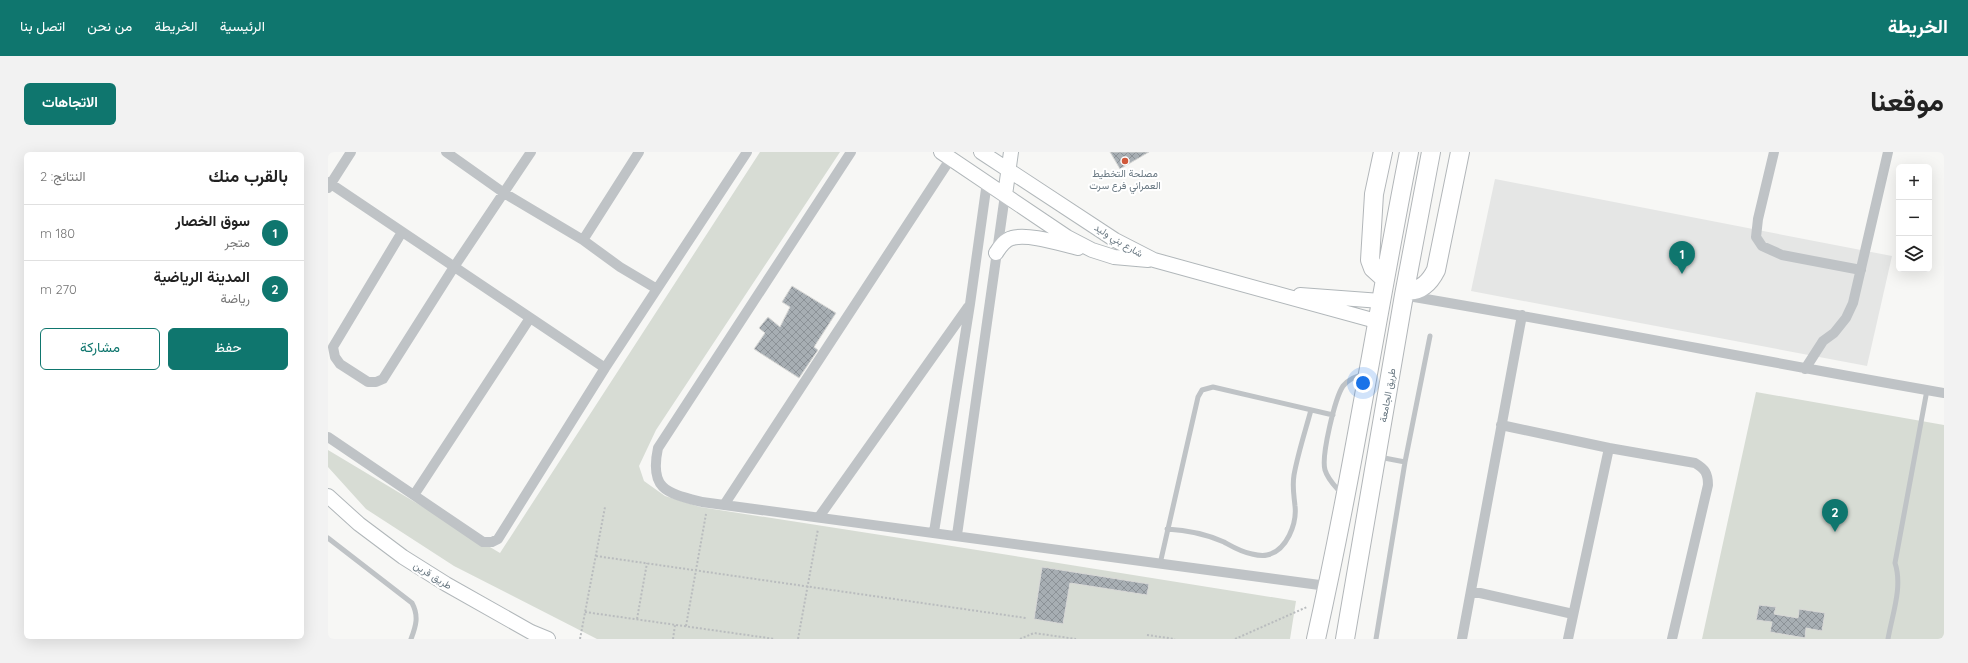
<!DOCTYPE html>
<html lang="ar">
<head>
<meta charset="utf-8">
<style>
  body { margin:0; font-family:Quicksand,Vazirmatn,sans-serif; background:#f2f2f2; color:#222; direction:rtl }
  .controls { position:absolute; right:12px; top:12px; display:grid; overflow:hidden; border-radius:6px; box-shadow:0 4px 16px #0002 }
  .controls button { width:36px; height:36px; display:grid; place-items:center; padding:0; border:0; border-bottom:1px solid #e0e0e0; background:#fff; color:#222; font:20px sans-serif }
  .you { position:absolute; left:1035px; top:231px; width:14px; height:14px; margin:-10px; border:3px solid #fff; border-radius:50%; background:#1a73e8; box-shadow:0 0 0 6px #1a73e833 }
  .badge { display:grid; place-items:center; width:26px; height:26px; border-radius:50%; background:#0f766e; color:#fff; font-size:13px; font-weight:700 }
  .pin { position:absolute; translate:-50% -33px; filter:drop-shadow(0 1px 2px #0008) }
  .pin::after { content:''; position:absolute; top:21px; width:14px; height:12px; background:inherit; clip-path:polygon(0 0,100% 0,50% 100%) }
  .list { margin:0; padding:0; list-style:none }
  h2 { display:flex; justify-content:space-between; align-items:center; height:52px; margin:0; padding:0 16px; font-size:17px }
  h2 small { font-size:13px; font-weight:400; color:#767676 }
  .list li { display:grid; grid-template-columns:26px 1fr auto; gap:12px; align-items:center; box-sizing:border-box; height:56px; padding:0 16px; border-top:1px solid #e0e0e0 }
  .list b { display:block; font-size:15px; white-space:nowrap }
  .list p { margin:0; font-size:13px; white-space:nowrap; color:#767676 }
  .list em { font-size:13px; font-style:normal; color:#767676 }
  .actions { display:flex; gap:8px; padding:12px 16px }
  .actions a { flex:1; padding:9px 0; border:1px solid #0f766e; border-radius:6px; text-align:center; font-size:14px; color:#0f766e }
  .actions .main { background:#0f766e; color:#fff }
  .icon { flex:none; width:22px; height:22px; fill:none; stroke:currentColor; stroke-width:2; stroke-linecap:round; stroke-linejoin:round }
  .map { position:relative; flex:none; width:1616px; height:487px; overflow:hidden; direction:ltr; border-radius:6px }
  header { display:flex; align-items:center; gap:24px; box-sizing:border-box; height:56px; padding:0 20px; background:#0f766e; color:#fff }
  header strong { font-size:19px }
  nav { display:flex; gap:22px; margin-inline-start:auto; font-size:14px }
  .intro { display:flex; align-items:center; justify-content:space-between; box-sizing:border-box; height:96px; padding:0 24px }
  h1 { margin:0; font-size:28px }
  .button { padding:10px 18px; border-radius:6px; background:#0f766e; color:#fff; font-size:14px; font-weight:700 }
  main { display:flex; gap:24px; padding:0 24px }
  aside { flex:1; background:#fff; border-radius:6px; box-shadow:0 4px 16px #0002 }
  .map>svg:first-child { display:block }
  .built { fill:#e5e6e5 }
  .park { fill:#d7dcd4 }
  .building { fill:url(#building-cross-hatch); stroke:#d9d9d7 }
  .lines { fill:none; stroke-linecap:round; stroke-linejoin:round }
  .secondary-casing { stroke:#b1b7ba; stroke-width:16 }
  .highway-casing { stroke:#b2b6b9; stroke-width:20 }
  .path { stroke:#b9bcbe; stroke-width:2; stroke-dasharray:2 2; stroke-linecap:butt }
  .lane { stroke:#bfc3c6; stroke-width:5 }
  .street { stroke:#bfc3c6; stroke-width:10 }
  .secondary { stroke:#fff; stroke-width:14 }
  .highway { stroke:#fff; stroke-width:18 }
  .poi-dot { fill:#d0593b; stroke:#fff; stroke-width:1.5 }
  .labels { text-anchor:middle; stroke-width:4; stroke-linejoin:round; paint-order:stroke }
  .poi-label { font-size:10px; fill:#697882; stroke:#fff }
  .street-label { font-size:10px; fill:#697882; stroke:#fff }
</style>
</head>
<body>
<header>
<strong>الخريطة</strong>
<nav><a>الرئيسية</a><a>الخريطة</a><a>من نحن</a><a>اتصل بنا</a></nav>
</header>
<div class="intro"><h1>موقعنا</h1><a class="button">الاتجاهات</a></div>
<main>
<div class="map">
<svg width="1616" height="487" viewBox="0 0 1616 487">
  <defs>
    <pattern id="building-cross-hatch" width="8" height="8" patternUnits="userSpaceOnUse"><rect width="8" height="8" fill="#a7aeb3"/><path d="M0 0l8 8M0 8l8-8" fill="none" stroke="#8c9297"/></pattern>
  </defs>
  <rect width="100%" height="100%" fill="#f7f7f5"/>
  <path class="built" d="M1167 27 1564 104 1539 214 1143 139Z"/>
  <path class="park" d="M432 0H512L328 278 311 314 316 329 337 344 372 355 630 395 968 449 962 487H269L126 414 38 357 0 315V298L172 401Z
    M1428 240 1616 273V487H1374Z"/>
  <path class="building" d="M782 0H821L792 17Z
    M464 134 508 161 486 195 490 198 471 226 426 197 437 181 431 176 440 165 452 175 462 155 454 150Z
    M714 415 821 432 819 443 742 431 735 472 706 467Z
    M1431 453 1448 455 1446 462 1470 466 1471 457 1497 461 1494 479 1478 476 1477 486 1442 480 1444 470 1428 468Z"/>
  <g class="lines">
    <defs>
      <path id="secondary" d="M613 0 739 85 764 98 786 105 820 108
        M653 0 787 88 826 108 1048 169
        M677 43 683 0
        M668 101C672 95 676 88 684 86 700 81 733 92 750 96
        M972 143 1053 149
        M0 344 31 372 75 405 118 432 203 480 220 487"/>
      <path id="highway" d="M1055 0 1046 42 1042 108 1045 116 1056 126
        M1077 138C1092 141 1102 130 1108 118L1132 0
        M988 487C1024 326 1049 162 1081 0
        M1017 487 1076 143 1103 0"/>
    </defs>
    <use href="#secondary" class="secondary-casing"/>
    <use href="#highway" class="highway-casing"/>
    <path class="path" d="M268 404 698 466
      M257 460 447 487
      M309 467 319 411
      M358 474 378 362
      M819 483 847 487
      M252 487 277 355
      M345 487 347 473
      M470 487 490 377
      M692 487 706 481 748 487
      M907 487 979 455"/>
    <path class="lane" d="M1051 305 1077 310
      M1013 341C1007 334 1000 328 997 318 993 304 1007 246 1015 234 1021 227 1027 224 1036 223
      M839 377C859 378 878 382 896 390 905 395 913 400 924 402 928 403 935 404 939 403 959 399 969 371 967 354 966 343 964 335 966 323 970 301 977 280 983 258
      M0 386 84 451C91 464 88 474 83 487
      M832 412 870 245 874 238 885 235 1005 263
      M1048 487 1077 310 1102 184
      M1560 487C1564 463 1575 435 1567 411L1599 238"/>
    <path class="street" d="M118 0 176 41 255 88 292 115 329 137
      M523 0 330 296C321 338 339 341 374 350L999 434
      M1446 0 1430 67 1428 85 1434 94 1454 103 1533 118
      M0 30 277 216
      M0 36 23 0
      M74 80 5 195 7 205 12 212 40 230H48L55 227 126 115 203 0
      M255 88 311 0
      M1080 144C1259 174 1437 210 1616 241
      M1477 217 1495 189 1506 181 1518 166 1525 151 1560 0
      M1173 273 1281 296 1367 311C1377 317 1380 321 1380 333L1344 487
      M0 285 155 390H164L170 387 277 216 419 0
      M86 343 202 166
      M396 353 623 6
      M491 365 640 155
      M606 380 642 152 659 30
      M629 383 677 43
      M1143 439 1245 462
      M1134 487 1194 163
      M1240 487 1281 296"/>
    <use href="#secondary" class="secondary"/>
    <use href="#highway" class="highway"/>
  </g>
  <circle class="poi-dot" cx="797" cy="9" r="4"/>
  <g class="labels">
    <g class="poi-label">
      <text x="797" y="25">مصلحة التخطيط<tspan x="797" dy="12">العمراني فرع سرت</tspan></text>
    </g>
    <g class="street-label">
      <text transform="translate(791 88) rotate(31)" y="4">شارع بني وليد</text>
      <text transform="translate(1059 243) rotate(-80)" y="4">طريق الجامعة</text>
      <text transform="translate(105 423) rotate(32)" y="4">طريق قرين</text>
    </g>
  </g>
</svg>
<div class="controls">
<button>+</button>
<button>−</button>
<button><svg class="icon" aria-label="layers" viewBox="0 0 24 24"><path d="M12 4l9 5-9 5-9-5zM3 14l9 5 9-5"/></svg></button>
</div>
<div class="you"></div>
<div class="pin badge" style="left:1354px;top:122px">1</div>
<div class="pin badge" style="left:1507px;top:380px">2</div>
</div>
<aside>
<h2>بالقرب منك<small>النتائج: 2</small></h2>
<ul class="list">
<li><span class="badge">1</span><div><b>سوق الخصار</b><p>متجر</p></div><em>180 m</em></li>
<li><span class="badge">2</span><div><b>المدينة الرياضية</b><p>رياضة</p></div><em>270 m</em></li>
</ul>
<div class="actions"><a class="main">حفظ</a><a>مشاركة</a></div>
</aside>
</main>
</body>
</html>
